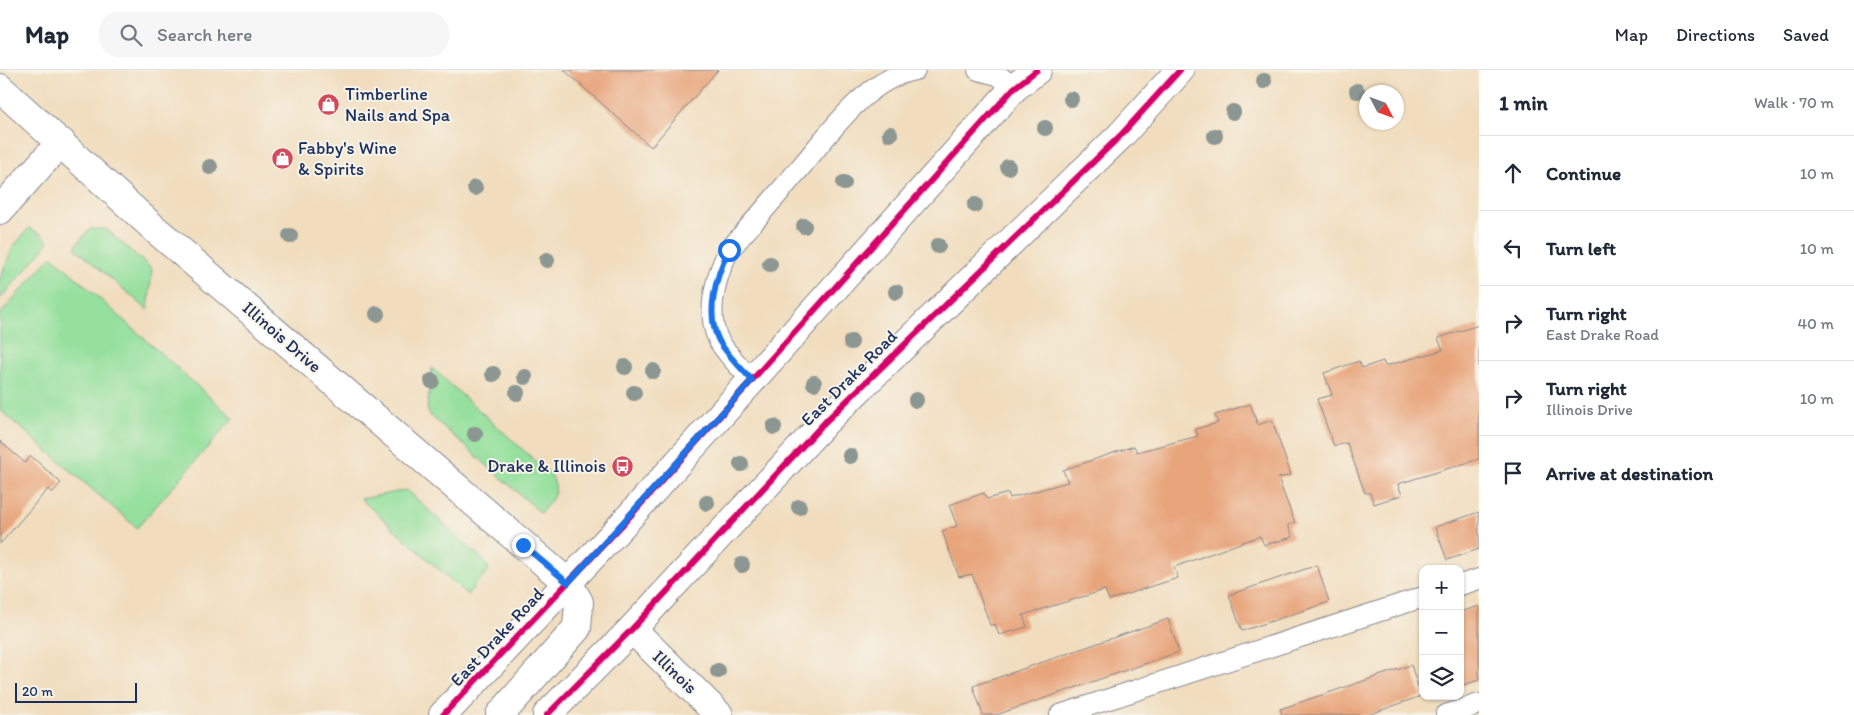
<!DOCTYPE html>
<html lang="en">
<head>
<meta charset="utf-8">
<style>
  body { margin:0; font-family:Itim,sans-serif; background:#f6f6f7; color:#1f2937 }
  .controls { position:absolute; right:15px; bottom:15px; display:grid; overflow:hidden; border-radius:10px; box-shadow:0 1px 4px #0004 }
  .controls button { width:45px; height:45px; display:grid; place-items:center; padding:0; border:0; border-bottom:1px solid #e0e1e3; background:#fff; color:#1f2937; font:25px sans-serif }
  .compass { position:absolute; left:1359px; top:15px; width:45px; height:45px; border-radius:50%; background:#fff; box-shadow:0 1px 4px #0004; rotate:131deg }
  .scale { position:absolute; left:15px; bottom:12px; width:122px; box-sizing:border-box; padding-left:5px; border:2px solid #1b2f5e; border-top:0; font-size:14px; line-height:18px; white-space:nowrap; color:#1b2f5e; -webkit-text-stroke:4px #f7f3e8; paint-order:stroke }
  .stop { position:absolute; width:15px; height:15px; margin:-11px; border:4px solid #1a73e8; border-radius:50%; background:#fff }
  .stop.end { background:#1a73e8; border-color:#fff; box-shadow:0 1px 5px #0008 }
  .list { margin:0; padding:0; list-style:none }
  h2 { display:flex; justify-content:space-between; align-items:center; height:65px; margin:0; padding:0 20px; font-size:21px }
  h2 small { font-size:16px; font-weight:400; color:#747a83 }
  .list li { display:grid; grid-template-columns:32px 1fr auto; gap:15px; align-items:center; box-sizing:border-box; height:75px; padding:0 20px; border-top:1px solid #e0e1e3 }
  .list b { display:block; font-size:19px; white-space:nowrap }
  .list p { margin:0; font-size:16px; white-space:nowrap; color:#747a83 }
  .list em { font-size:16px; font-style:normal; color:#747a83 }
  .icon { flex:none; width:28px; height:28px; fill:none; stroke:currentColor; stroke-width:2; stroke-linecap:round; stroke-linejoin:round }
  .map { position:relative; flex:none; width:1479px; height:645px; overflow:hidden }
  header { display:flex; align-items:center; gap:30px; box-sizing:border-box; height:70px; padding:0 25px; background:#fff; border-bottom:1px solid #e0e1e3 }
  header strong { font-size:24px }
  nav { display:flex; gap:28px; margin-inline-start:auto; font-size:18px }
  .search { width:350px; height:45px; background:#f6f6f7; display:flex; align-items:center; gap:12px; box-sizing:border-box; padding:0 18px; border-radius:20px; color:#747a83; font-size:19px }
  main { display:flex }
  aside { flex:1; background:#fff }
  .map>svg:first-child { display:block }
  .green { fill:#94e09c; stroke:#58887d }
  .building { fill:#e8a57b }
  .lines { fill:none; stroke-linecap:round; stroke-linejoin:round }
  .service-casing { stroke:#86868e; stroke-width:22 }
  .minor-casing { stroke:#86868e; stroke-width:30 }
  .secondary-casing { stroke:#86868e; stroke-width:30 }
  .service { stroke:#fff; stroke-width:20 }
  .minor { stroke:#fff; stroke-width:28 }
  .secondary { stroke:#fff; stroke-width:28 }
  .cycleway-casing { stroke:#f7f3e8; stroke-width:9 }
  .cycleway { stroke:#d6006c; stroke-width:6 }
  .tree { fill:#8c9692 }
  .route { stroke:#1a73e8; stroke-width:6 }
  .labels { text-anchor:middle; stroke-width:4; stroke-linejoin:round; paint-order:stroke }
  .poi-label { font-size:18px; fill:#1b2f5e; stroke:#f7f3e8; text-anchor:start }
  .street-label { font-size:18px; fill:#1b2f5e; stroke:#f7f3e8 }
</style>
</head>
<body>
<header>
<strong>Map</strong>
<div class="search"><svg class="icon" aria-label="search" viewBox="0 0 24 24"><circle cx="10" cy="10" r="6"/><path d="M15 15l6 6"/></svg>Search here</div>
<nav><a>Map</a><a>Directions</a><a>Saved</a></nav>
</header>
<main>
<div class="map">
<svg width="1479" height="645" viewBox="0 0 1479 645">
  <rect width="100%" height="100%" fill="#f7f3e8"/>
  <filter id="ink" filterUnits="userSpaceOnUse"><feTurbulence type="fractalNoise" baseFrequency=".02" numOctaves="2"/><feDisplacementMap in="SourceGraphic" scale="10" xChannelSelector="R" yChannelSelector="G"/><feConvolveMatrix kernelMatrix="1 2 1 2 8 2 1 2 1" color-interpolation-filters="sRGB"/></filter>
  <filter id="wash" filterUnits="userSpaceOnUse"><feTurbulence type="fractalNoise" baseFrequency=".0096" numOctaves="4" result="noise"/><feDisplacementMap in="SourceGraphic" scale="20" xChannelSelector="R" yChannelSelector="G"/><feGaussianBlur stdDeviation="1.12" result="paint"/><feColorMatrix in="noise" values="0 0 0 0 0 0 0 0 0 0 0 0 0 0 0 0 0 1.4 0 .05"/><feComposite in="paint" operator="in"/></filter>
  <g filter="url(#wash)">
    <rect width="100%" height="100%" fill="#f1ddbe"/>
    <path class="green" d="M29 158 41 164 47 170V175L0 229V208L13 177Z
      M90 159H106L152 199 148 240 76 179V175Z
      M52 186 233 348 137 458 0 340V244Z
      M432 298 551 405C561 422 552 429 541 443L430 345 427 338Z
      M407 420 483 490 489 499 467 525 361 429Z"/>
    <g id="blocks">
      <path class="building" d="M564 0H718L651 77Z
        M1479 255V389L1398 414 1402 425 1374 434 1370 423H1365L1347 373 1334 376 1317 329 1332 325 1324 303 1359 291 1362 298 1383 291 1385 296 1443 280 1438 268Z
        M1250 334 1258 355 1272 350 1291 405 1278 408 1295 453 1288 455 1293 467 1264 475 1260 466 1174 497 1178 508 1109 530 1105 520 1023 545 1027 557 999 565 995 554 990 555 972 504 959 507 942 461 957 456 949 435 984 423 987 429 1008 423 1010 428 1068 412 1063 400 1134 376 1137 382 1198 366 1195 359 1218 353 1215 345Z
        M0 371 25 393 31 386 61 413 52 423 48 419 0 474Z
        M1479 442V479L1447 490 1435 457Z
        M1317 495 1329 532 1242 561 1229 525Z
        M1479 536V610L1460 616V542Z
        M1168 549 1179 582 996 645H983L973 616Z
        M1411 595 1421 626 1368 645H1282L1280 639Z"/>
    </g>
  </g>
  <g filter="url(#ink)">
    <use href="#blocks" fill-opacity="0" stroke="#86868e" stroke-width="1"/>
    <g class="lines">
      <defs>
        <path id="service" d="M978 0 998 5 1014 18
          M752 310C741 298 728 286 719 271 705 244 716 205 729 180 753 153 776 126 800 98 830 63 866 9 915 0
          M1460 515 1479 509
          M1060 645 1423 527
          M1446 645 1479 634"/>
        <path id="minor" d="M0 18 156 160 568 513
          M0 140 61 72
          M632 559 719 645"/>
        <path id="secondary" d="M443 645 622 455 1014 18 1037 0
          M500 645 577 558 579 532 568 513
          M547 645 632 559 826 351 1121 65 1180 0"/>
      </defs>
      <use href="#service" class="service-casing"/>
      <use href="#minor" class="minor-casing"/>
      <use href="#secondary" class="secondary-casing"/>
      <use href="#service" class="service"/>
      <use href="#minor" class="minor"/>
      <use href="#secondary" class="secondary"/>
      <defs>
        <path id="cycleway" d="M443 645 622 455 1014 18 1037 0
          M547 645 632 559 826 351 1121 65 1180 0"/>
      </defs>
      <use href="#cycleway" class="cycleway-casing"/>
      <use href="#cycleway" class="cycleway"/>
    </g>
    <g class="tree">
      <circle cx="1264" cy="11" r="8"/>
      <circle cx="1357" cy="21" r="8"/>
      <circle cx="1071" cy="29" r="8"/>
      <circle cx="1233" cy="42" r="8"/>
      <circle cx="1045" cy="58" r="8"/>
      <circle cx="890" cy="64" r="8"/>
      <circle cx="1215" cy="66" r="8"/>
      <circle cx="210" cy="97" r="8"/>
      <circle cx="1008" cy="97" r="8"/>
      <circle cx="844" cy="113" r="8"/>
      <circle cx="475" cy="118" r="8"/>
      <circle cx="975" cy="135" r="8"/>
      <circle cx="804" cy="156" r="8"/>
      <circle cx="290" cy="166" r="8"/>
      <circle cx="938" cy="176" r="8"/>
      <circle cx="547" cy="190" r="8"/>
      <circle cx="770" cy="194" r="8"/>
      <circle cx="896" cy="222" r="8"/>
      <circle cx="377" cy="244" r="8"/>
      <circle cx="851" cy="272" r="8"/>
      <circle cx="625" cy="297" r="8"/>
      <circle cx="653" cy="301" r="8"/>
      <circle cx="493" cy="304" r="8"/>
      <circle cx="525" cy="307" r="8"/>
      <circle cx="432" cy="311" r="8"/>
      <circle cx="814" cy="313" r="8"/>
      <circle cx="517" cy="323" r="8"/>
      <circle cx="634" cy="323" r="8"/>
      <circle cx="916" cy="330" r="8"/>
      <circle cx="774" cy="357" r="8"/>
      <circle cx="475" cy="364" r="8"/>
      <circle cx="850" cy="386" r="8"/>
      <circle cx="741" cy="394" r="8"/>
      <circle cx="707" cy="433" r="8"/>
      <circle cx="799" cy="437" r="8"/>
      <circle cx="742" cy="495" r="8"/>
      <circle cx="718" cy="601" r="8"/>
    </g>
  </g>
  <g class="lines" filter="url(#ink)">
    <path class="route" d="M523 475 568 513 752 310C741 298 728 286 719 271 705 244 716 205 729 180"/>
  </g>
  <defs>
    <symbol id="shop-disc" viewBox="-11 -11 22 22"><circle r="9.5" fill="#d1495b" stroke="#f7f3e8"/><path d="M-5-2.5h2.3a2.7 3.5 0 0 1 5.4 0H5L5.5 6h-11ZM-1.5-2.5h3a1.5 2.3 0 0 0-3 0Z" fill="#fff"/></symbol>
    <symbol id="bus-disc" viewBox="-11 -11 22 22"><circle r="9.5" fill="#d1495b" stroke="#f7f3e8"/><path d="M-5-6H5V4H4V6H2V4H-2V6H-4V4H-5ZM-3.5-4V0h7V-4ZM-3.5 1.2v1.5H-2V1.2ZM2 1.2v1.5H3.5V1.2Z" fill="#fff"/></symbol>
  </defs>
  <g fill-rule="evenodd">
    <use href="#shop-disc" x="316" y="22" width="25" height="25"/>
    <use href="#shop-disc" x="270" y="76" width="25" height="25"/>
    <use href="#bus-disc" x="610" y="384" width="25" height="25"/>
  </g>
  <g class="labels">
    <g class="poi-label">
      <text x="345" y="30">Timberline<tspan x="345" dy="21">Nails and Spa</tspan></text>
      <text x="298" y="84">Fabby's Wine<tspan x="298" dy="21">&amp; Spirits</tspan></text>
      <text x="606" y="402" text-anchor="end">Drake &amp; Illinois</text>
    </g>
    <g class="street-label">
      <text transform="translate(282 267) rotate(41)" y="6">Illinois Drive</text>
      <text transform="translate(849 308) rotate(-45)" y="6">East Drake Road</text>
      <text transform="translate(497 567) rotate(-47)" y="6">East Drake Road</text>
      <text transform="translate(675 602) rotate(44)" y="6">Illinois</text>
    </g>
  </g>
</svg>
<div class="controls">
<button>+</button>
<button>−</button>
<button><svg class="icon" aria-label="layers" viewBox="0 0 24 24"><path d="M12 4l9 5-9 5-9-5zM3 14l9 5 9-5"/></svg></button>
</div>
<svg class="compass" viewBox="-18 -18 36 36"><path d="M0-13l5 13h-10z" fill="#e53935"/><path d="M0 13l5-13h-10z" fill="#747a83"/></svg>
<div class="scale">20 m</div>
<div class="stop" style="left:729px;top:180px"></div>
<div class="stop end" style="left:523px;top:475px"></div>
</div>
<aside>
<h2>1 min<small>Walk · 70 m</small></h2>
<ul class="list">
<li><svg class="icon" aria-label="ahead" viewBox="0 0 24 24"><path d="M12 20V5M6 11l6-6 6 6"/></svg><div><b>Continue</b></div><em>10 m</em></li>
<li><svg class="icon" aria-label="left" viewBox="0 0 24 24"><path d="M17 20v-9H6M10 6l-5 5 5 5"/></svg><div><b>Turn left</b></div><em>10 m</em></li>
<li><svg class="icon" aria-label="right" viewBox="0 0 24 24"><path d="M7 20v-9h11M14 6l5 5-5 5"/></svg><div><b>Turn right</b><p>East Drake Road</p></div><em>40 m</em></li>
<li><svg class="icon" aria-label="right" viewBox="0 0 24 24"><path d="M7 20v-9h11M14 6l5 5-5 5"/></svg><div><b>Turn right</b><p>Illinois Drive</p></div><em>10 m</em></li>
<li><svg class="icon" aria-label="arrive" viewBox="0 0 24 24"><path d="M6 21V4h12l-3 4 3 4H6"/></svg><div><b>Arrive at destination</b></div></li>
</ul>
</aside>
</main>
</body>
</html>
